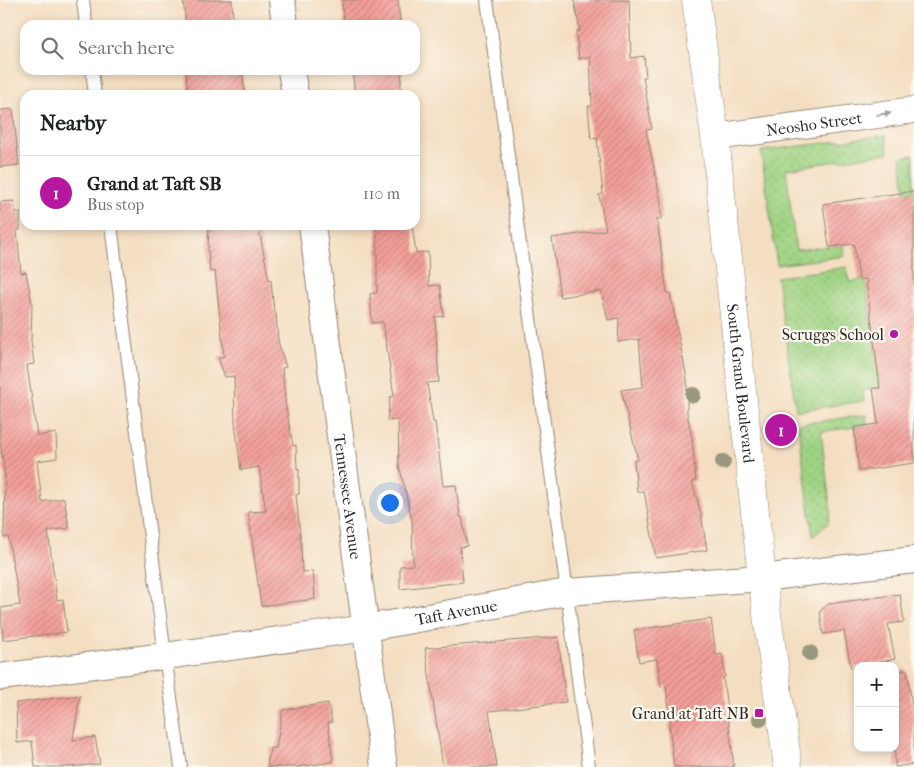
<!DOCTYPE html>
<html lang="en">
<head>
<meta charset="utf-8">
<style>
  body { margin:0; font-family:"IM FELL French Canon",serif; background:#f2f2f2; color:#202124 }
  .controls { position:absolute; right:15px; bottom:15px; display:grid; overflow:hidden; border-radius:10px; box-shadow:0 2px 8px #0003 }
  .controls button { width:45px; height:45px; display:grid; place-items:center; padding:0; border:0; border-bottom:1px solid #e0e0e0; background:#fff; color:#202124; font:25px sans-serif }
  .you { position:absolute; left:389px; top:502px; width:18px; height:18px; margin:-12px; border:4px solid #fff; border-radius:50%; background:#1a73e8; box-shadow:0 0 0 8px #1a73e833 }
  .badge { display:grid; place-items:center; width:32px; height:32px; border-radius:50%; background:#b5179e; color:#fff; font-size:16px; font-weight:700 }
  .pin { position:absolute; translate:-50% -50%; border:2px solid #fff; box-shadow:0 1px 5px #0006 }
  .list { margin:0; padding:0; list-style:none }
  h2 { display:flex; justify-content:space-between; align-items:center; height:65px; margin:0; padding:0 20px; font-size:21px }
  h2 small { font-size:16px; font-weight:400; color:#757577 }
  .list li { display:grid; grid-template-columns:32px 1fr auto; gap:15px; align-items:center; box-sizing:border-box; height:75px; padding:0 20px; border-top:1px solid #e0e0e0 }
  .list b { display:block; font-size:19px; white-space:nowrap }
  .list p { margin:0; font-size:16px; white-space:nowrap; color:#757577 }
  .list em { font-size:16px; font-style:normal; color:#757577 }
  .icon { flex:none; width:28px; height:28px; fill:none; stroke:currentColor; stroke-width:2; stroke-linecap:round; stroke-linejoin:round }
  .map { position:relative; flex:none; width:914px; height:767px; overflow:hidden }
  .search { position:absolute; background:#fff; box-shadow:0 2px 8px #0003; left:20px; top:20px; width:400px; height:55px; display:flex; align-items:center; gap:12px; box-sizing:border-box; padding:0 18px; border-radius:15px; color:#757577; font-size:19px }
  .panel { position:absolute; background:#fff; box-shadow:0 2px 8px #0003; left:20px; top:90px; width:400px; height:140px; border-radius:15px }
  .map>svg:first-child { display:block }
  .grass { fill:url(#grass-dots); stroke:#657f57 }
  .building { fill:url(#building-hatch) }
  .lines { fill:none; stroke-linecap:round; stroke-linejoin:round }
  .service-casing { stroke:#908476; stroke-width:14 }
  .minor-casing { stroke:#908476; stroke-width:28 }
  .secondary-casing { stroke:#908476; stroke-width:29 }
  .service { stroke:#fff; stroke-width:12 }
  .minor { stroke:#fff; stroke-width:26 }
  .secondary { stroke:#fff; stroke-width:28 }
  .tree { fill:#99977d }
  .oneway { fill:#a0a0a0 }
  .poi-dot { fill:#b5179e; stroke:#fbf7ec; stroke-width:2 }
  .labels { text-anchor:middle; stroke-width:4.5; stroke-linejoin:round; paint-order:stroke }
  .street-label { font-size:16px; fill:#2b2b2b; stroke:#fbf7ec }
  .poi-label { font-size:16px; fill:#2b2b2b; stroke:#fbf7ec; text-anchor:end }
</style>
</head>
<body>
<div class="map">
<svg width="914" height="767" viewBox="0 0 914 767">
  <defs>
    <pattern id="grass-dots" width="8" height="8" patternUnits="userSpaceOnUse" patternTransform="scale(1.25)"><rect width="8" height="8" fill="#9fd383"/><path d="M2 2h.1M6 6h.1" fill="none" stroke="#89b571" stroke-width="1.8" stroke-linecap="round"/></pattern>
    <pattern id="building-hatch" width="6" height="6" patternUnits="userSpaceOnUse" patternTransform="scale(1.25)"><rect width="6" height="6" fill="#f49f9a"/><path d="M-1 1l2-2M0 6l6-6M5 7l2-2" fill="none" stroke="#c6827e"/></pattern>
  </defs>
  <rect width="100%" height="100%" fill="#fbf7ec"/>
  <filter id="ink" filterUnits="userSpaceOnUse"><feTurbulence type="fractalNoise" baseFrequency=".02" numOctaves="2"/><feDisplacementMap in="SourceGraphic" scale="10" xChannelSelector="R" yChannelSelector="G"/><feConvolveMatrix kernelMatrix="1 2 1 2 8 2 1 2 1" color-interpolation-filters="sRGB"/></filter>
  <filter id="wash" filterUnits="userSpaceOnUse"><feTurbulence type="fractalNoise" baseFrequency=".0096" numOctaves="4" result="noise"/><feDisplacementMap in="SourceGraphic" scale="20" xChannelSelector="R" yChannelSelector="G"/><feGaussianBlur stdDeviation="1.12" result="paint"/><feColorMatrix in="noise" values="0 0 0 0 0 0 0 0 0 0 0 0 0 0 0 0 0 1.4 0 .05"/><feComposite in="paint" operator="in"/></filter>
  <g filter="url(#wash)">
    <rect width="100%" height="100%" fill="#f4dec1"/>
    <path class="grass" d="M886 135 888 153 786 169 796 250 843 245 845 256 777 265 761 151Z
      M914 155V191L905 192 901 157Z
      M847 267 849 282 866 279 880 388 863 390 864 401 796 411 777 277Z
      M866 415 867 425 821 432 831 512 828 523 813 537 798 424Z"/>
    <g id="blocks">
      <path class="building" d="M183 0H232L233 25H186Z
        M342 0H398L400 25H344Z
        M574 0H629L631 58 644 56 646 77H643L652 129 646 130 661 202V219H657L667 293H670L687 379V413L692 438 696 481H692L701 514 707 550 656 558 644 491 637 492 634 460H638L621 390 643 387 639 339 618 342 619 318 608 320 601 291 560 297 552 238 606 230 599 195 603 194 597 138 591 139 588 106H592L590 57 579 59 576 31H580Z
        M186 70H242L245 95H188Z
        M352 70H402L400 95H355Z
        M13 109 19 165 0 167V110Z
        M914 191V463L859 471 854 427 878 424 873 388H880L866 279 859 280 854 244 829 247 823 204Z
        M14 201 15 212H20V230H17L21 273 26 272 32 304 31 341 34 364 27 365 37 436 56 433 57 458 37 461 42 502 64 498 69 528 48 531 57 600 63 599 67 632 3 640 1 608 20 605 8 537 4 538 5 477 0 441V202Z
        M209 225H258L269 280H271L274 312H276L278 341 286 367 282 368 286 407 293 446 296 445 297 469H299V494L296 495 301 543 302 572 313 571 315 599 261 606 248 512 266 511 259 467 241 470 235 423 234 376 225 377 218 358 224 356 215 271 210 272 208 250Z
        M386 225H412L416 253 428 252 429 286 440 285 444 316 435 317 439 382 427 383 433 422H435L443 486 456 485 460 517H462L467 546 460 547 463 582 400 589V566L413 565 412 520 399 465 398 420 387 421 390 397 394 396 383 322 372 323 370 294 377 293V227Z
        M900 594 904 622 888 624 895 659 851 668 844 631 823 634 820 611 828 604Z
        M711 619 716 655 722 654 725 677H723L734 767H674L669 724H671L666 686 661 687 657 659 639 662 634 630Z
        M558 637 566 702 489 711 497 767H443L425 648Z
        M907 670 914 720V764L895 767V671Z
        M80 695 73 740 95 737 100 764 67 767H35L32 741 17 743 16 703Z
        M328 703 332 722 328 723 333 762 297 767H267L270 748H276L283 710Z"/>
    </g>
  </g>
  <g filter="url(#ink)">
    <use href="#blocks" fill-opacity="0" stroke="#908476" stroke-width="1"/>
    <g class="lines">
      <defs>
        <path id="service" d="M83 0 86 25
          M487 0 567 592 589 767
          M92 70 95 95
          M111 225 165 656 181 767"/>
        <g id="minor">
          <path d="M282 0 285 25"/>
          <path d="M291 70 295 95"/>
          <path id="s1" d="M715 137 914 110"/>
          <path id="s2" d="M312 225 384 767"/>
          <path id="s3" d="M0 677 165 656 367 628 567 592 762 578 914 560"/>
        </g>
        <g id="secondary">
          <path id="s4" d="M696 0 715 137 762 578 788 767"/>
        </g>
      </defs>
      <use href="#service" class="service-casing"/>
      <use href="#minor" class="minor-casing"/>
      <use href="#secondary" class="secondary-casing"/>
      <use href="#service" class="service"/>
      <use href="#minor" class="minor"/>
      <use href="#secondary" class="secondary"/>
    </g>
    <g class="tree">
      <circle cx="693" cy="395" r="8"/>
      <circle cx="723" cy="462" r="8"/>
      <circle cx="810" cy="653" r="8"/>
      <circle cx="760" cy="719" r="8"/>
    </g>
    <defs><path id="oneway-solid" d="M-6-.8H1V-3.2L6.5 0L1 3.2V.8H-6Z" transform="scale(1.25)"/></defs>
    <use class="oneway" href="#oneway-solid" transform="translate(884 114) rotate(-8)"/>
  </g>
  <g class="poi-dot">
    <circle cx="894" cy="334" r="5"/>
    <rect x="754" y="708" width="10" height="10" rx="2.5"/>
  </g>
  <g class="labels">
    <g class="street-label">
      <text dy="6" stroke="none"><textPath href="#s1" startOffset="100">Neosho Street</textPath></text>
      <text dy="6" stroke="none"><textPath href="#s4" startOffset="386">South Grand Boulevard</textPath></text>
      <text dy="6" stroke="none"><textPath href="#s2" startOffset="274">Tennessee Avenue</textPath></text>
      <text dy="6" stroke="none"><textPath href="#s3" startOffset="461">Taft Avenue</textPath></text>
    </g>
    <g class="poi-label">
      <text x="884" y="340">Scruggs School</text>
      <text x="749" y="719">Grand at Taft NB</text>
    </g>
  </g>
</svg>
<div class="controls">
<button>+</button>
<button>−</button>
</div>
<div class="you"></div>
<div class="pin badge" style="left:781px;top:430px">1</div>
<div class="search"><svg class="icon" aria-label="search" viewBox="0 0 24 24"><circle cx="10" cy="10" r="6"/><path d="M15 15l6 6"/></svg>Search here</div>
<section class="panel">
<h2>Nearby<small></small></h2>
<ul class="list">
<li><span class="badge">1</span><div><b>Grand at Taft SB</b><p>Bus stop</p></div><em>110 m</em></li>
</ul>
</section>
</div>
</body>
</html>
